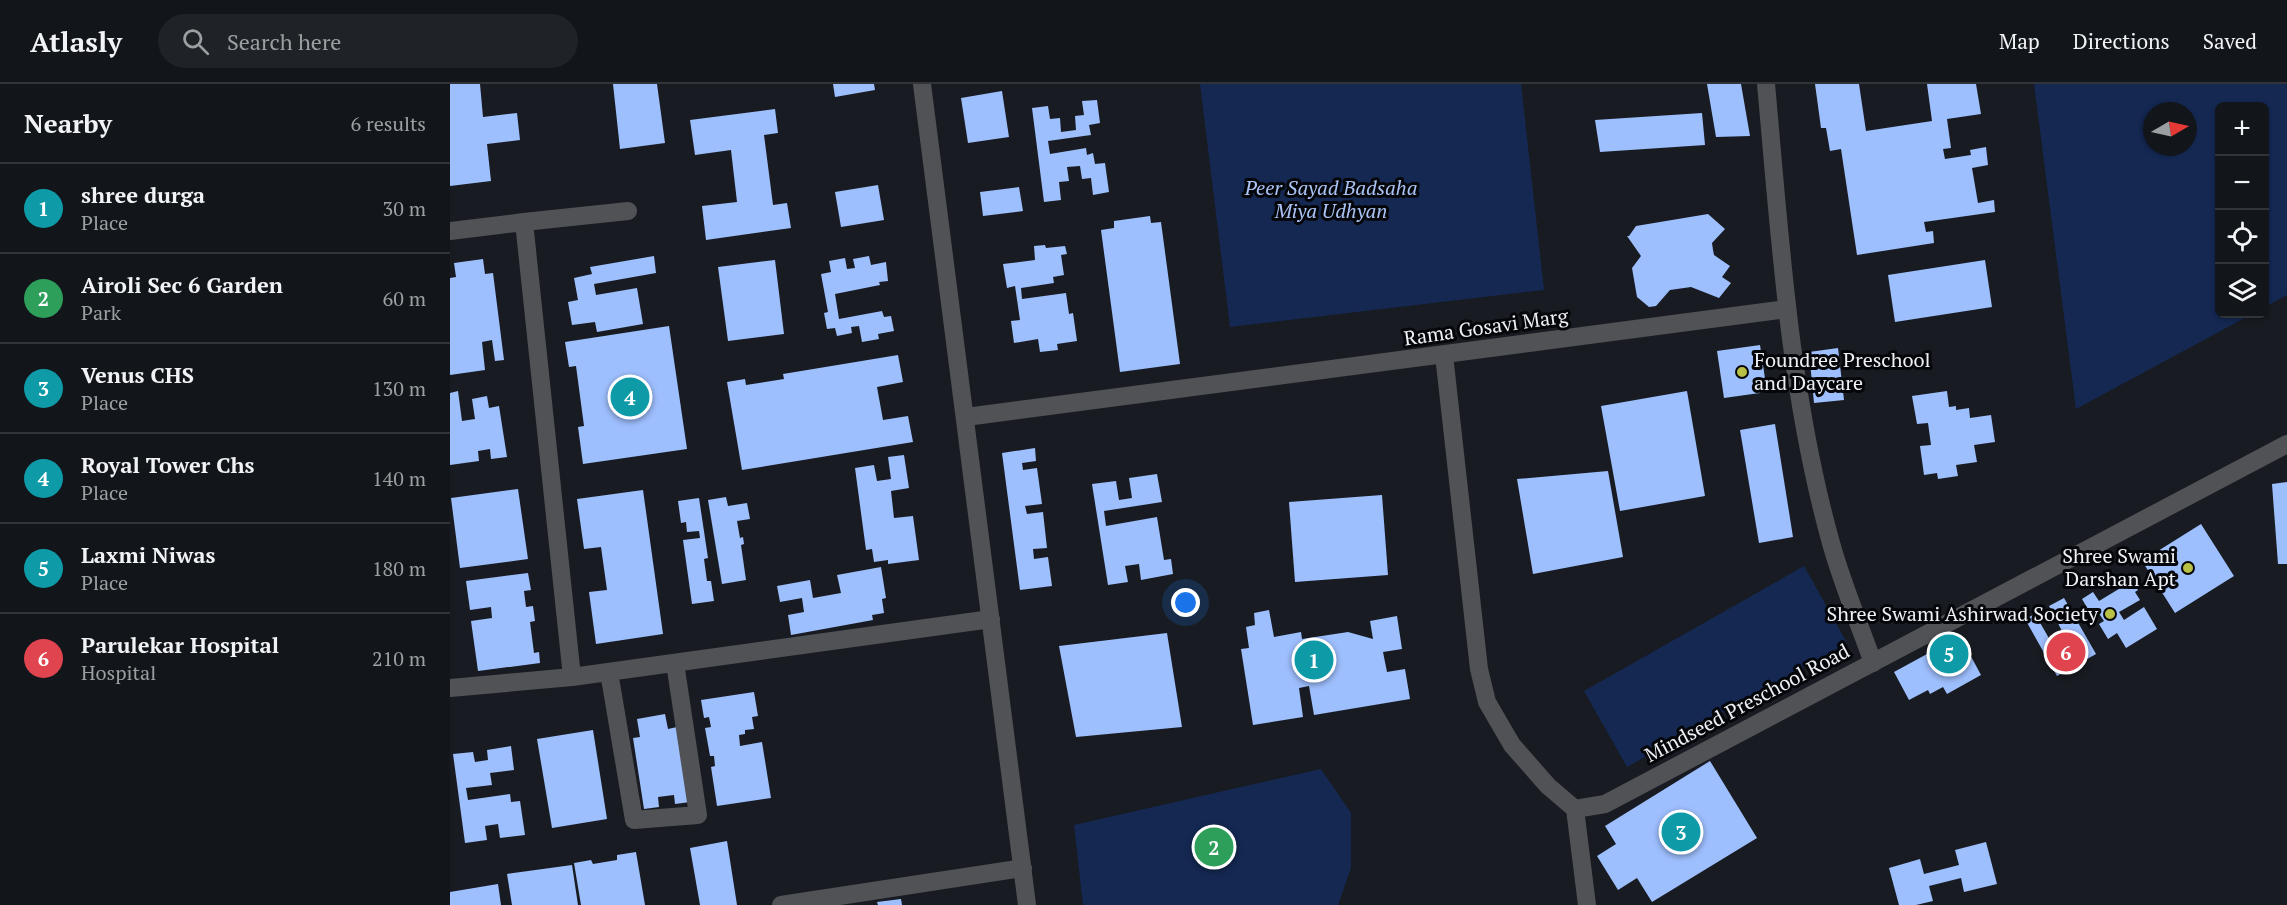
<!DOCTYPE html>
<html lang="en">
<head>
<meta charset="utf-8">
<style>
  body { margin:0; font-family:"PT Serif",serif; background:#1f2227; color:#f1f3f6 }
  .controls { position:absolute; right:18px; top:18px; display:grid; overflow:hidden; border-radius:9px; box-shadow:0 2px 4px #0004 }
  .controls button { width:54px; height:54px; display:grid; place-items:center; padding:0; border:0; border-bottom:2px solid #313439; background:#12151a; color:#f1f3f6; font:30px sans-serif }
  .compass { position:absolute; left:1693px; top:18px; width:54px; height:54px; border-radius:50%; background:#12151a; box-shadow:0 2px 4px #0004; rotate:81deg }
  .you { position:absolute; left:736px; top:519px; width:21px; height:21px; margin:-15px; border:4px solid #fff; border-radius:50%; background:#1a73e8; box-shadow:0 0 0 9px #1a73e833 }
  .badge { display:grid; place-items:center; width:39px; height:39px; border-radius:50%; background:#ea580c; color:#fff; font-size:20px; font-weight:700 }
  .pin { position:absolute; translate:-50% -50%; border:3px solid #fff; box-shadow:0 2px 6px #0006 }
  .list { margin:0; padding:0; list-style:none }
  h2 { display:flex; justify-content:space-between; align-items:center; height:78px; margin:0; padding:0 24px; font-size:26px }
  h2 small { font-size:20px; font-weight:400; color:#9c9fa2 }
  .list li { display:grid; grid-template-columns:39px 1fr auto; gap:18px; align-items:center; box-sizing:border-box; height:90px; padding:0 24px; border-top:2px solid #313439 }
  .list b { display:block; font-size:22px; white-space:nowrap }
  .list p { margin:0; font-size:20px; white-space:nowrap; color:#9c9fa2 }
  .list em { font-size:20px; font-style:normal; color:#9c9fa2 }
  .icon { flex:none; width:33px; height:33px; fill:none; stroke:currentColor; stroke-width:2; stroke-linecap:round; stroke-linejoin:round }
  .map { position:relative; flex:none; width:1837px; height:821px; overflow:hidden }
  header { display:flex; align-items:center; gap:36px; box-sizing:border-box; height:84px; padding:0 30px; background:#12151a; border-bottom:2px solid #313439 }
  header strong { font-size:28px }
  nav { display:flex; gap:33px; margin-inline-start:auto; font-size:21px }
  .search { width:420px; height:54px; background:#1f2227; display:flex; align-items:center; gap:15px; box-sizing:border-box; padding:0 21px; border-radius:33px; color:#9c9fa2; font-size:22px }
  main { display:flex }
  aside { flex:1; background:#12151a }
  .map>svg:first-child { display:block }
  .green { fill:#142852; fill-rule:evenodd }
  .building { fill:#9ebffe }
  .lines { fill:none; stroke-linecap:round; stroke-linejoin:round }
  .minor { stroke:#505255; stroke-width:18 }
  .tertiary { stroke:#505255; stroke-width:18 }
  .poi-dot { fill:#b9c046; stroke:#050609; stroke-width:2 }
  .labels { text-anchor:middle; stroke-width:6; stroke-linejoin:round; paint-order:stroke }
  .park-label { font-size:20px; font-style:italic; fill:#aac4f6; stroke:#050609 }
  .street-label { font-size:20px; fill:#edf0f4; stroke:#050609 }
  .poi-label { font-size:20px; fill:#edf0f4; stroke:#050609; text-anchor:end }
</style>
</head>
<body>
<header>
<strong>Atlasly</strong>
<div class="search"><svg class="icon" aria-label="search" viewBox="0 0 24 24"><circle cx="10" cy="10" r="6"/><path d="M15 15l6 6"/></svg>Search here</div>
<nav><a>Map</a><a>Directions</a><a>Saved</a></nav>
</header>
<main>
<aside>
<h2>Nearby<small>6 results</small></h2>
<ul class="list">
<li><span class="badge" style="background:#0f9aa8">1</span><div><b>shree durga</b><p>Place</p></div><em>30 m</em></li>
<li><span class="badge" style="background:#2e9e5b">2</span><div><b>Airoli Sec 6 Garden</b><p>Park</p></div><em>60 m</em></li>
<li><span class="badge" style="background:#0f9aa8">3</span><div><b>Venus CHS</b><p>Place</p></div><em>130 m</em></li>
<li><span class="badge" style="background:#0f9aa8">4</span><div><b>Royal Tower Chs</b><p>Place</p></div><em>140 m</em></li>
<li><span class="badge" style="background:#0f9aa8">5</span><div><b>Laxmi Niwas</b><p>Place</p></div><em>180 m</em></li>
<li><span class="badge" style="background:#e0444e">6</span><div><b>Parulekar Hospital</b><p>Hospital</p></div><em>210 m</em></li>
</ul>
</aside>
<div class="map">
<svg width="1837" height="821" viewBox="0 0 1837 821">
  <rect width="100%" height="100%" fill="#181c22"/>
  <path class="green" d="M750 0H1071L1094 206 780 243Z
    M1584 0H1837V211L1815 223 1814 22H1770V230H1802L1626 325ZM1702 27H1738V63H1702Z
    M1354 482 1397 559 1177 683 1134 607Z
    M871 685 901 729V784L888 821H633L624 741Z"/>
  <path class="building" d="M0 0H30L33 33 67 29 70 56 37 60 41 97 0 102Z
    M163 0H207L215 59 170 65Z
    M383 0H424L425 6 385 13Z
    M1257 0H1291L1300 52 1266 53Z
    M1365 0H1409L1416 47 1482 37 1477 0H1526L1531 30 1497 35 1501 64 1493 65 1495 75 1521 71 1520 66 1536 63 1538 81 1522 84 1528 119 1544 116 1545 128 1474 138 1476 148 1483 147 1484 159 1407 171 1391 65 1380 67 1376 44H1371Z
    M552 7 559 53 518 59 511 14Z
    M647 16 650 39 639 41 641 51 598 57 600 70 636 64 637 71 643 69 645 80 655 79 659 108 643 111 641 94 632 95 630 82 617 83 619 97 609 98 611 116 594 118 582 24 598 22 600 35 610 34 611 48 626 46 625 32 634 31 632 17Z
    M325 25 328 49 314 51 323 121 337 119 341 144 256 156 252 122 287 118 281 66 245 71 240 36Z
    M1252 29 1255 61 1150 68 1145 36Z
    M428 101 434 136 391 143 385 108Z
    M569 103 573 127 533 132 530 108Z
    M1258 130 1275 145 1262 159 1263 166 1264 171 1280 182 1272 193 1281 199 1269 214 1241 203 1220 206 1206 222 1199 223 1187 213 1182 184 1191 172 1177 152H1179L1186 142Z
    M700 132 701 139 711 138 730 280 670 288 651 146 664 144V137Z
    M595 161 596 164 615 162 617 170 611 171 614 191 603 193 604 199 571 204 572 215 616 209 619 230 623 229 627 257 607 260 608 266 590 268 588 255 564 259 561 237 570 236 565 202 557 204 553 180 585 176 584 162Z
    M204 172 206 189 144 200 146 211 187 204 193 240 147 248 145 238 122 241 118 218 128 216 124 194 142 190 140 183Z
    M419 172 421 181 436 178 438 197 429 198 430 201 385 210 389 235 432 227 434 233 441 232 444 247 428 250 429 255 412 258 409 242 401 243 402 249 387 252 385 244 377 245 374 229 378 228 371 190 381 188 379 177 395 174 397 185 405 184 403 175Z
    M33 175 35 190 43 189 54 276 45 277 42 256 32 258 35 286 0 291V194L6 193 4 179Z
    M325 176 334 250 278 257 268 183Z
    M1535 176 1542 223 1445 238 1438 191Z
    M219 242 237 365 133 380 128 343 134 342 126 282 119 283 115 258Z
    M1310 261 1317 308 1274 314 1267 267Z
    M1388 264 1394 316 1364 319 1359 268Z
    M448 271 453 298 427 303 433 336 458 332 463 358 292 386 277 298 295 295 296 301 334 295 333 290Z
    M8 307 12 337 25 335 22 315 37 312 39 324 49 322 57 373 41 375 40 365 28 367 29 377 0 381V309Z
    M1237 307 1255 412 1170 427 1151 322Z
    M1497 307 1499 323 1506 322V326L1519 324 1520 334 1541 331 1545 358 1524 361 1527 378 1506 381 1508 392 1488 395 1487 389 1474 391 1470 362 1481 361 1478 339 1467 340 1462 312Z
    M1325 340 1343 453 1309 459 1290 346Z
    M585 364 586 377 572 379 573 386 587 384 592 420 575 422 577 430 593 428 597 464 583 465 584 475 598 473 602 502 570 506 552 369Z
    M454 371 459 404 441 407 444 434 463 432 469 476 438 480V476L424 478 422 465 416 466 405 384 424 381 427 397 441 395 438 373Z
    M1158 387 1173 473 1083 490 1067 395Z
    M707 390 712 418 654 427 656 442 707 433 714 476 721 475 723 490 691 496 689 480 675 482 678 498 658 501 642 400 666 397 669 416 682 414 679 394Z
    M1837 398V480H1828L1822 400Z
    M68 405 78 475 10 484 1 414Z
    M193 406 213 550 146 560 139 508 157 506 151 463 134 465 127 415Z
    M932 411 938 491 845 498 839 418Z
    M276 413 278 422 297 419 300 435 287 437 290 454 293 453 294 460 291 461 296 496 272 500 258 416Z
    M249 414 258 474 254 475 257 497H261L264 517 242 520 233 456 250 454 249 447 237 448 236 438 231 439 228 417Z
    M1751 440 1784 492 1725 529 1692 477Z
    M431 483 436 514 432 515 434 529 422 531 423 536 341 551 338 531 354 528 352 514 330 518 327 502 360 496 363 514 391 509 387 491Z
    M78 489 81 506 74 507 76 523 83 522 85 537 80 538 84 569 89 568 90 579 28 587 21 537 42 534 41 523 20 526 16 497Z
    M1682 497 1688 506 1685 508 1690 516 1669 528 1674 536 1694 523 1707 545 1676 564 1667 549 1658 555 1649 540 1654 537 1648 528 1642 532 1632 515 1643 508 1649 517Z
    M1614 514 1646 570 1607 592 1575 535 1585 530 1600 556 1613 549 1599 522Z
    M819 526 824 553 851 548 852 555 898 548 923 555 920 537 947 532 952 565 933 568 937 588 955 585 960 615 864 631 859 602 849 604 853 633 803 641 791 565 799 564 796 543 805 541 804 529Z
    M717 549 732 643 626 653 609 562Z
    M1510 552 1531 591 1497 610 1493 603 1480 610 1478 606 1459 616 1444 588Z
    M304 608 308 632 302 633 304 645 295 646V650L289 651 290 662 312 658 321 714 267 722 261 683 265 682 264 672H260L255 644 261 643 259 633 254 634 251 616Z
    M215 630 218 645 227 643 240 718 225 720 224 711 208 713 209 723 194 725 183 654 190 653 187 635Z
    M143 646 157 735 102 744 87 655Z
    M61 662 64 686 40 689 42 701 16 704 18 716 60 710 61 718 70 717 75 751 50 754 48 740 35 742 37 756 15 759 3 670 23 668 25 678 38 676 37 666Z
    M1260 677 1307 754 1202 818 1187 794 1168 806 1147 772 1166 760 1155 742Z
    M277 757 287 821H250L240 764Z
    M1536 758 1547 800 1514 808 1511 794 1479 802 1483 817 1466 821H1449L1439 784 1470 775 1474 790 1509 781 1505 766Z
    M186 768 195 821H131L124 779 141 776 143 780 167 776V771Z
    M122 781 128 821H62L57 790Z
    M48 800 51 821H0V808Z
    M451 815 452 821H428L427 818Z"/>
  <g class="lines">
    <path class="minor" d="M1316 0C1330 153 1339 309 1381 459 1392 499 1409 539 1423 579
      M74 138 178 127
      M0 147 74 138 122 593
      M994 271 1029 585 1037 618 1062 661 1098 702 1125 725 1137 821
      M516 333 1337 225
      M159 588 184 736 248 731 225 579
      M0 604 122 593 541 535
      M1125 725 1155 720 1837 360
      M331 821 573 784"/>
    <path class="tertiary" d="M472 0 577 821"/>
  </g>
  <g class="poi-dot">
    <circle cx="1292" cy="288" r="6"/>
    <circle cx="1738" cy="484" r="6"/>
    <circle cx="1660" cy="530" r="6"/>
  </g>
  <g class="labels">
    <g class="park-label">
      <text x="881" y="111">Peer Sayad Badsaha<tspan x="881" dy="23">Miya Udhyan</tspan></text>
    </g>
    <g class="street-label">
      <text transform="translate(1036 243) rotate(-8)" y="7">Rama Gosavi Marg</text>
      <text transform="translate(1297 619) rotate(-28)" y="7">Mindseed Preschool Road</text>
    </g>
    <g class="poi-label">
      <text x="1304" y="283" text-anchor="start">Foundree Preschool<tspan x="1304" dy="23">and Daycare</tspan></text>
      <text x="1726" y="479">Shree Swami<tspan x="1726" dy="23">Darshan Apt</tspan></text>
      <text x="1648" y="537">Shree Swami Ashirwad Society</text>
    </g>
  </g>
</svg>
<div class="controls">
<button>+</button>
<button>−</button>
<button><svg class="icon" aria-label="locate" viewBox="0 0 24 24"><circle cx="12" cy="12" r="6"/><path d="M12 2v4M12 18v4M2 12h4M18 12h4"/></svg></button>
<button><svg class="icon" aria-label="layers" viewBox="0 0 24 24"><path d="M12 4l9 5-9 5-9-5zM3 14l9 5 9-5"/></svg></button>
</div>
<svg class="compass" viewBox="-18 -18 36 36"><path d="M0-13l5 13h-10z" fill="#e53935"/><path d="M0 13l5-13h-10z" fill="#9c9fa2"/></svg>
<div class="you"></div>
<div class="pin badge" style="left:864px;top:576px;background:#0f9aa8">1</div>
<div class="pin badge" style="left:764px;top:763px;background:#2e9e5b">2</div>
<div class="pin badge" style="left:1231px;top:748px;background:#0f9aa8">3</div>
<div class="pin badge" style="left:180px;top:313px;background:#0f9aa8">4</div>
<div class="pin badge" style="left:1499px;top:570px;background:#0f9aa8">5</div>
<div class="pin badge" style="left:1616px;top:568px;background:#e0444e">6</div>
</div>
</main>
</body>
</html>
